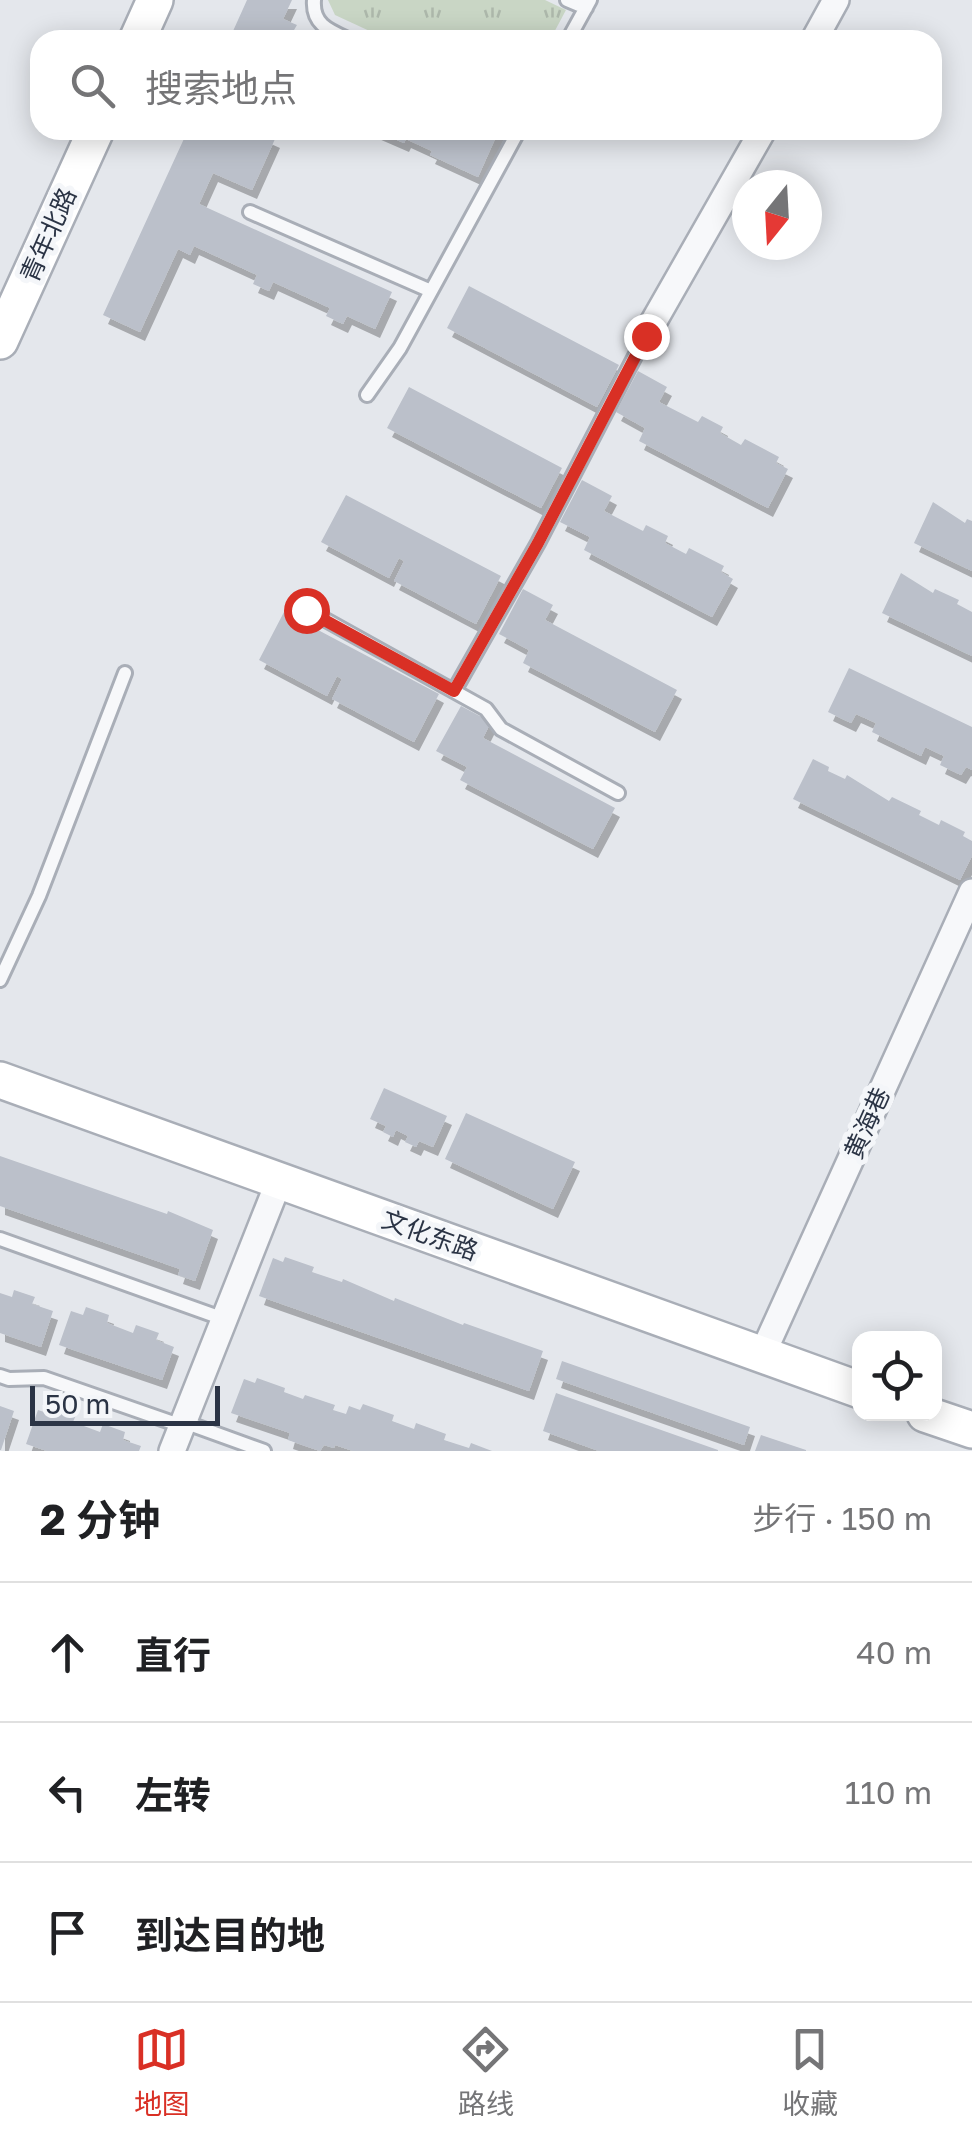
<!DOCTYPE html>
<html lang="zh">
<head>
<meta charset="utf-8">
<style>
  body { margin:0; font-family:"Golos Text","Noto Sans SC",sans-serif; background:#f2f2f2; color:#202124 }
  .controls { position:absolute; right:30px; bottom:30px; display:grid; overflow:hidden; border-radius:20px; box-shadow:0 5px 25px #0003 }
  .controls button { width:90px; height:90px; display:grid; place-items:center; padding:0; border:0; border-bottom:2px solid #e0e0e0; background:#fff; color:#202124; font:50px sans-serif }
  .compass { position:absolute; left:732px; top:170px; width:90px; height:90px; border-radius:50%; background:#fff; box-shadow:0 5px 25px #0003; rotate:198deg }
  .scale { position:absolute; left:30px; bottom:25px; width:190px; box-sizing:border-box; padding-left:10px; border:5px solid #2b3445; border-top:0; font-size:28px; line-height:35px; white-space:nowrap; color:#2b3445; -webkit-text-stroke:8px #f4f6f9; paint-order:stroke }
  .stop { position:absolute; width:30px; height:30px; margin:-22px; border:8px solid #d93025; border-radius:50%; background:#fff }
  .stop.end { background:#d93025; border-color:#fff; box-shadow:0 2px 10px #0008 }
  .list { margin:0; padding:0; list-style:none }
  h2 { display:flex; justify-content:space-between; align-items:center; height:130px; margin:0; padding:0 40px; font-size:42px }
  h2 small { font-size:32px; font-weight:400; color:#757577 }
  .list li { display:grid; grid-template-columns:65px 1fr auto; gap:30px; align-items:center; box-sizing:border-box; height:140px; padding:0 40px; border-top:2px solid #e0e0e0 }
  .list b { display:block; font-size:38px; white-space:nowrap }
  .list em { font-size:32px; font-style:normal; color:#757577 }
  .icon { flex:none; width:55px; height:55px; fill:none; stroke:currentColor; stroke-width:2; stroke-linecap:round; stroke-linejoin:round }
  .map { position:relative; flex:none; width:972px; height:1451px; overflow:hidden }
  .search { position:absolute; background:#fff; box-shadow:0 5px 25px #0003; left:30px; right:30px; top:30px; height:110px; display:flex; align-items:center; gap:25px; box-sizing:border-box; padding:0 35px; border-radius:30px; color:#757577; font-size:38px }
  .sheet { height:550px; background:#fff }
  nav { display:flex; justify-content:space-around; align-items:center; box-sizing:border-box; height:140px; border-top:2px solid #e0e0e0; background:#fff; font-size:28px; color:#757577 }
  nav a { display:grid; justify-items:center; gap:5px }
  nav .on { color:#d93025 }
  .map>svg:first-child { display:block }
  .grass { fill:url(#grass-tufts) }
  .building { fill:#bbc0ca; filter:url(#shadow) }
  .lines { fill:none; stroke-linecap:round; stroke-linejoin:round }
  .lane-casing { stroke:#a9aeb7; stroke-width:18 }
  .street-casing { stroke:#a9aeb7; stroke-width:30 }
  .secondary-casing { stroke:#a9aeb7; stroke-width:40 }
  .lane { stroke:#f7f8fa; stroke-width:12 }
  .street { stroke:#f7f8fa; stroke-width:25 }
  .secondary { stroke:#fff; stroke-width:35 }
  .route { stroke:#d93025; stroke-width:12 }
  .labels { text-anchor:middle; stroke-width:10; stroke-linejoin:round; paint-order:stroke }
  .street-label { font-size:25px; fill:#2b3445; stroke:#f4f6f9 }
</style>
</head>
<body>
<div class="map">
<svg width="972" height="1451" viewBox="0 0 972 1451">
  <defs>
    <pattern id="grass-tufts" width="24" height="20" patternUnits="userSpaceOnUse" patternTransform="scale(2.5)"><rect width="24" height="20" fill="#c9d6c5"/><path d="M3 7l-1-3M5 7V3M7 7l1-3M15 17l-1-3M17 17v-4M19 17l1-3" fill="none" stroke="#adb8ab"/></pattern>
    <filter id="shadow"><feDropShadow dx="5" dy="9" stdDeviation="0" flood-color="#0004"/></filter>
  </defs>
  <rect width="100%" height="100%" fill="#e4e7ec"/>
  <path class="grass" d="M328 0H545L566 10 550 40H389L335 15Z"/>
  <path class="building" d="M247 0H292L283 19 297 25 294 30 316 40H229Z
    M188 130H255L275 139 252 190 213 173 199 204 392 292 375 329 347 316 343 324 326 316 330 308 273 282 269 291 253 284 257 275 194 246 190 255 178 249 140 332 103 315Z
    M374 130H499L478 177 430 155 432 151 406 139 404 143Z
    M469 286 619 365 597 407 447 328Z
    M638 371 667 387 659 402 698 422 702 416 723 427 720 433 741 445 745 439 779 457 776 463 788 469 768 508 639 441 645 428 616 412Z
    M409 387 562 468 541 508 387 428Z
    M582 480 612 496 604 511 643 531 646 525 668 536 665 543 686 554 689 548 724 566 721 572 733 579 712 617 584 550 590 537 560 522Z
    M346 495 501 576 476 624 394 581 404 561 399 558 389 578 321 542Z
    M933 502 965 523 967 519 972 521V571L914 543Z
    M901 573 933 593 935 589 959 600 957 604 972 612V656L882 613Z
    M523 589 553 605 545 620 677 690 655 732 523 663 529 650 499 634Z
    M284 612 439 694 414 742 332 699 342 679 337 676 327 696 259 660Z
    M849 668 972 727V770L966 767 961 775 940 765 944 756 925 747 921 756 872 732 876 723 856 714 851 723 828 712Z
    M461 706 491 722 483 738 615 808 593 849 460 780 467 767 436 751Z
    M813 759 829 767 828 771 845 779 847 775 889 801 892 797 921 811 919 815 939 825 941 820 965 832 963 836 972 841V856L960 880 793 799Z
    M384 1088 447 1116 433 1147 419 1141 416 1147 405 1142 408 1136 396 1130 393 1137 383 1132 386 1126 370 1119Z
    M466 1113 575 1162 553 1209 445 1159Z
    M0 1156 167 1214 168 1211 213 1230 195 1281 178 1275 180 1269 0 1206Z
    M285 1257 314 1267 312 1272 342 1282 343 1279 394 1301 395 1298 463 1325 464 1323 543 1351 529 1391 259 1296 273 1258 283 1262Z
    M14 1290 35 1297 32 1304 53 1311 41 1347 0 1333V1293L12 1297Z
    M86 1307 109 1315 107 1323 133 1333 136 1325 159 1333 156 1340 174 1347 162 1380 59 1345 71 1311 83 1315Z
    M562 1361 750 1427 744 1445 556 1379Z
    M257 1378 285 1388 284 1392 303 1399 305 1395 335 1405 333 1410 346 1414 349 1406 360 1410 363 1404 394 1415 392 1421 414 1429 416 1423 446 1434 444 1440 469 1448 471 1443 492 1451H353L335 1445 334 1448 324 1445 320 1451 288 1440 290 1433 231 1413 244 1379 255 1383Z
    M556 1393 718 1450V1451H599L543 1431Z
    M0 1406 14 1411 1 1450H0Z
    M53 1407 76 1415 73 1422 100 1432 103 1424 125 1432 123 1440 141 1446 139 1451H47L26 1444 38 1410 50 1414Z
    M761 1435 806 1450V1451H755Z"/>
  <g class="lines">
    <defs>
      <path id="lane" d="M314 0C312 25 330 31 350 40
        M567 0 586 8
        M568 40 590 0
        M250 212 431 291
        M367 395 400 348 519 130
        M306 609 486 709 501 729 618 793
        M454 691 538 543 646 335
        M0 980 39 896 125 673
        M0 1239 224 1319
        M0 1376 9 1379 44 1378 182 1426
        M184 1422 264 1451"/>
      <path id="street" d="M814 40 836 0
        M646 335 763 130
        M762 1355 972 892
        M172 1451 279 1181"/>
      <path id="secondary" d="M137 40 155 0
        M0 341 96 130
        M0 1080 860 1390
        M925 1414 972 1430"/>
    </defs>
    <use href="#lane" class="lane-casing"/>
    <use href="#street" class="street-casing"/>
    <use href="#secondary" class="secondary-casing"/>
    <use href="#lane" class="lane"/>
    <use href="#street" class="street"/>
    <use href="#secondary" class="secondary"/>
  </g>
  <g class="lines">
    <path class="route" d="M306 610 454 691 538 543 646 336"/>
  </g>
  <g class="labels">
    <g class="street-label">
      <text transform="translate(48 235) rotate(-66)" y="9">青年北路</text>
      <text transform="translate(867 1123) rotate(-66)" y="9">黄海巷</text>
      <text transform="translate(430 1235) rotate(20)" y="9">文化东路</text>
    </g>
  </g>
</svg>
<div class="controls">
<button><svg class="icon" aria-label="locate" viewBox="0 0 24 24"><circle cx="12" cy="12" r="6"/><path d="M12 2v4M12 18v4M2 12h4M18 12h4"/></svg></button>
</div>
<svg class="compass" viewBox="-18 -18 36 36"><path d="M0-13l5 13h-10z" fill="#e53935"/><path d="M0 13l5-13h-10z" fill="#757577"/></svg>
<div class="scale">50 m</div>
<div class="stop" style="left:306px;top:610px"></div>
<div class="stop end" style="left:646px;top:336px"></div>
<div class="search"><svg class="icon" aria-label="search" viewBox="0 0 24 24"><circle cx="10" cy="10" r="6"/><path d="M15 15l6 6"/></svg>搜索地点</div>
</div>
<section class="sheet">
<h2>2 分钟<small>步行 · 150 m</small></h2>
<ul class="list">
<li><svg class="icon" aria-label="ahead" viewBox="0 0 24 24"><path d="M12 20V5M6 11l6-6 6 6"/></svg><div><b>直行</b></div><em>40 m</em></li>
<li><svg class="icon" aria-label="left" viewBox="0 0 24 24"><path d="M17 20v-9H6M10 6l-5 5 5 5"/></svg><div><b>左转</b></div><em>110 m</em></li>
<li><svg class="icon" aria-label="arrive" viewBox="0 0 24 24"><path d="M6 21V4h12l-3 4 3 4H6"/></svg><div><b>到达目的地</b></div></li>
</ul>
</section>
<nav>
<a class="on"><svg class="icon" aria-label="map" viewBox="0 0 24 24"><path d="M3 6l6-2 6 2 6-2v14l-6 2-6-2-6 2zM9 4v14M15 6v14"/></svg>地图</a>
<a><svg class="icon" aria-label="directions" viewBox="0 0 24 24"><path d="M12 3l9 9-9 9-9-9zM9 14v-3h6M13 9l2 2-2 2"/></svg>路线</a>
<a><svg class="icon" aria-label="saved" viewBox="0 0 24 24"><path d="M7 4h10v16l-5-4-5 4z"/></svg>收藏</a>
</nav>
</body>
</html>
